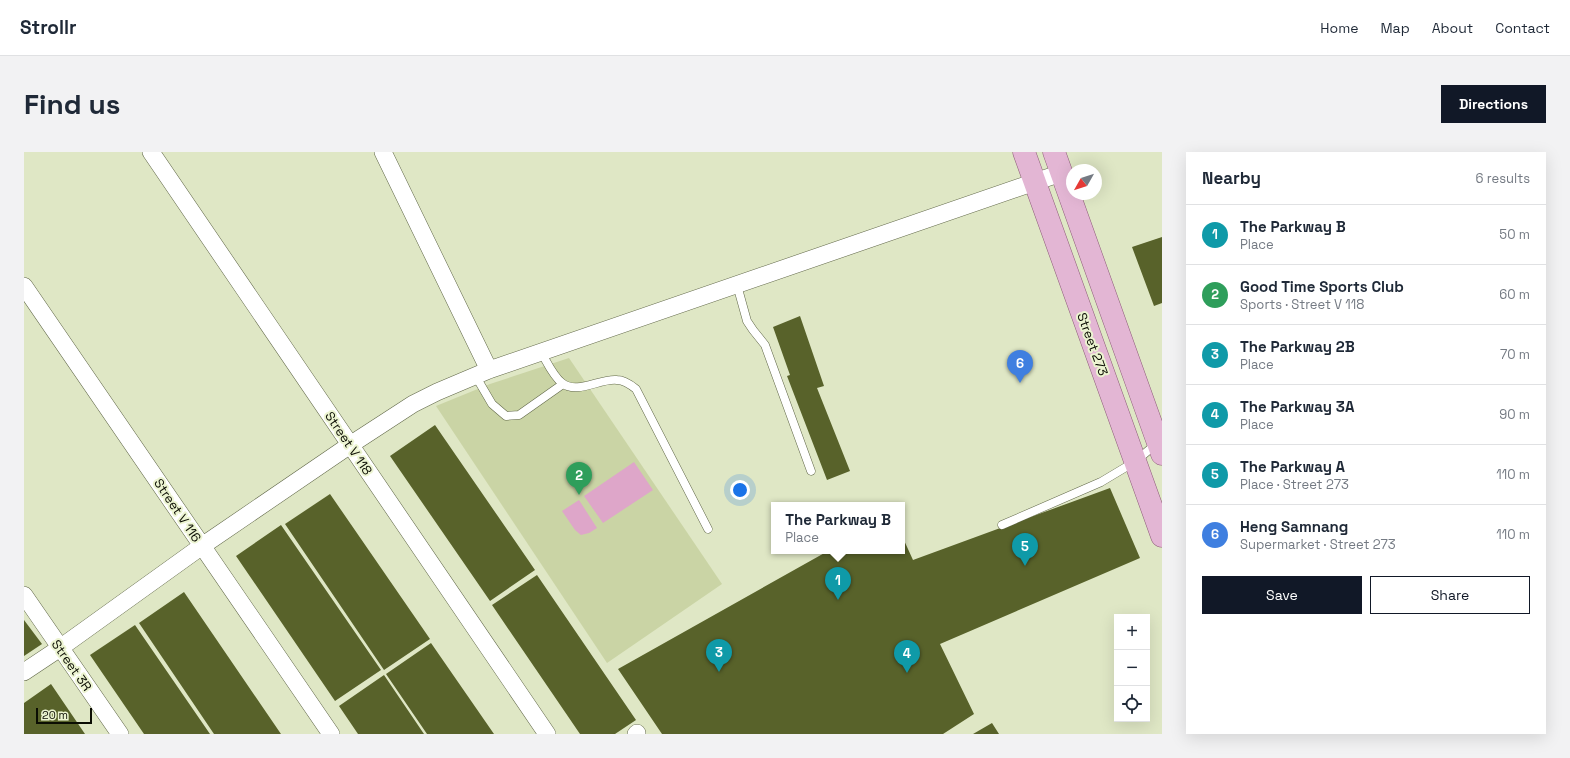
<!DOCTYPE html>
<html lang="en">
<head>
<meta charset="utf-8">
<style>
  body { margin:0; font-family:"Space Grotesk",sans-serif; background:#f2f2f3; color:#1f2937 }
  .controls { position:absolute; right:12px; bottom:12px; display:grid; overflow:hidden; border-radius:0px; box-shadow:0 4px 16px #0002 }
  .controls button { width:36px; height:36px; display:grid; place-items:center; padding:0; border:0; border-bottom:1px solid #e0e1e3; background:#fff; color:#1f2937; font:20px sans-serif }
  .compass { position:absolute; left:1042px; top:12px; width:36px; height:36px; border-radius:50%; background:#fff; box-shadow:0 4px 16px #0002; rotate:231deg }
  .scale { position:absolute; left:12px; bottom:10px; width:56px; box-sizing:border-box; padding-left:4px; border:2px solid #0b0d03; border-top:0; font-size:11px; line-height:14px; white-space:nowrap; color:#0b0d03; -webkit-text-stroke:3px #ecf4d1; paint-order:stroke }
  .you { position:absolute; left:716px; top:338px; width:14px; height:14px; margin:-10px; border:3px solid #fff; border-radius:50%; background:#1a73e8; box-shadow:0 0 0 6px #1a73e833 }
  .badge { display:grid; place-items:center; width:26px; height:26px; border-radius:50%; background:#111827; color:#fff; font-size:13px; font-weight:700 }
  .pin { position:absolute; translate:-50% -33px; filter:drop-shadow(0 1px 2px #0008) }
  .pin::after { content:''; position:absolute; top:21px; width:14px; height:12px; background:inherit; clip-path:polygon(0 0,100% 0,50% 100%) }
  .popup { position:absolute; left:747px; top:350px; width:134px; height:52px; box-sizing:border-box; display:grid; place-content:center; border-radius:0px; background:#fff; filter:drop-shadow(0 1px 3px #0005); font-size:13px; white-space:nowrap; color:#747a83 }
  .popup b { font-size:15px; color:#1f2937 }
  .popup::after { content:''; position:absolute; left:50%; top:100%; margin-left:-8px; border:8px solid transparent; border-top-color:#fff }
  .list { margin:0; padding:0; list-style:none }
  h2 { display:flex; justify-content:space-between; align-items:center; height:52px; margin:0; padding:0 16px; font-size:17px }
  h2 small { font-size:13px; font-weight:400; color:#747a83 }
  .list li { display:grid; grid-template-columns:26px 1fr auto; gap:12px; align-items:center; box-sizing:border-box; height:60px; padding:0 16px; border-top:1px solid #e0e1e3 }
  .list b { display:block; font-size:15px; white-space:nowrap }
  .list p { margin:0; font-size:13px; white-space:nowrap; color:#747a83 }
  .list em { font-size:13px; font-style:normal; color:#747a83 }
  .actions { display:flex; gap:8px; padding:12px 16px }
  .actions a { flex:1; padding:9px 0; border:1px solid #111827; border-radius:0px; text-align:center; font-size:14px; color:#111827 }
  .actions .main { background:#111827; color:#fff }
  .icon { flex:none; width:22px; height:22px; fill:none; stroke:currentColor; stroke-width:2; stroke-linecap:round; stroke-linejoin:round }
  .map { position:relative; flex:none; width:1138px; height:582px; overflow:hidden; border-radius:0px }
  header { display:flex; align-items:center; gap:24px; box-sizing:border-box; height:56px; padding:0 20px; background:#fff; border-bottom:1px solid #e0e1e3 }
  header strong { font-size:19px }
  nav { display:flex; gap:22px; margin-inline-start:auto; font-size:14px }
  .intro { display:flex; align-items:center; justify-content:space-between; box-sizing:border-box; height:96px; padding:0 24px }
  h1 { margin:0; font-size:28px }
  .button { padding:10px 18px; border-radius:0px; background:#111827; color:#fff; font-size:14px; font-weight:700 }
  main { display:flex; gap:24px; padding:0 24px }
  aside { flex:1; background:#fff; border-radius:0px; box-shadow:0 4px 16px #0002 }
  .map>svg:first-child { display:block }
  .green { fill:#cad4a5 }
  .water { fill:#dea6c9 }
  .building { fill:#58622a }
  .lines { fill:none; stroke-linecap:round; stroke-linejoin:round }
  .service-casing { stroke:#606748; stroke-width:9 }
  .minor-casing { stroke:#606748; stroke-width:18 }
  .primary-casing { stroke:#8c5b78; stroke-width:23 }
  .service { stroke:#fff; stroke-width:8 }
  .minor { stroke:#fff; stroke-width:17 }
  .primary { stroke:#e3b6d4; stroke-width:22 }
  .labels { text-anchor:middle; stroke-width:4; stroke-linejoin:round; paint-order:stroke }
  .street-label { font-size:13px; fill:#0b0d03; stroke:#ecf4d1 }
</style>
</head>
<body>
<header>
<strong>Strollr</strong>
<nav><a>Home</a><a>Map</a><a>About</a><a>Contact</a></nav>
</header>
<div class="intro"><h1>Find us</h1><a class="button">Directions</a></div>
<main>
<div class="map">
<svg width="1138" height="582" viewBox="0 0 1138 582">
  <rect width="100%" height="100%" fill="#dfe7c5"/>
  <path class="green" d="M545 206 698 432 583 511 412 254 466 232Z"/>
  <path class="water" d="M610 310 629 338 579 371 560 344Z
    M555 348 573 376 565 381 557 383 551 378 538 359Z"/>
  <path class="building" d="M1138 85V151L1130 154 1108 95Z
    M776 164 800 234 793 236 826 319 803 328 763 224 766 223 749 175Z
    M411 273 511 418 466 449 366 304Z
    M1086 336 1116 406 916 492 950 562 919 582H638L594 517 804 399H878V384L889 408Z
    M306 342 406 487 360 518 261 372Z
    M257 373 357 518 311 549 212 404Z
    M513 423 612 568 591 582H556L468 453Z
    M160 440 257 582H190L115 471Z
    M0 468 18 492 0 504Z
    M111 473 186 582H120L66 503Z
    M407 491 470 582H403L362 522Z
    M360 523 400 582H334L315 554Z
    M27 532 61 582H0V551Z
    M968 571 975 582H949Z"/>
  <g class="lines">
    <defs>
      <path id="service" d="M713 133 723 169 729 178 741 193 787 319
        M517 200C523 210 529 224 538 231 553 243 576 226 593 228 600 228 607 233 612 237L684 377
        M451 223 468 252 482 264 495 263 539 232
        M978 373 1077 330 1112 309 1133 291"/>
      <path id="minor" d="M127 0 523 582
        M359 0 465 218
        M0 134 307 582
        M0 443 96 582
        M0 520 36 496 178 394 326 293 389 252 413 240 465 218 1037 21
        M612 582 613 581"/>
      <path id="primary" d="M1000 0 1138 384
        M1030 0 1138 302"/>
    </defs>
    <use href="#service" class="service-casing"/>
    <use href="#minor" class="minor-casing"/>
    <use href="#primary" class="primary-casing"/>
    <use href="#service" class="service"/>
    <use href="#minor" class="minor"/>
    <use href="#primary" class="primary"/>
  </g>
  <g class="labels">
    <g class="street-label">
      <text transform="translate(1069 192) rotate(70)" y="5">Street 273</text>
      <text transform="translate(325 291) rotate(56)" y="5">Street V 118</text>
      <text transform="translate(154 358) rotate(56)" y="5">Street V 116</text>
      <text transform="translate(48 513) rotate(55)" y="5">Street 3R</text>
    </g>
  </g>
</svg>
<div class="controls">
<button>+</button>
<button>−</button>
<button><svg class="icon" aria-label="locate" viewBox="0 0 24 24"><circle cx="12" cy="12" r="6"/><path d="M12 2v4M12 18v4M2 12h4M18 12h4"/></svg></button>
</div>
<svg class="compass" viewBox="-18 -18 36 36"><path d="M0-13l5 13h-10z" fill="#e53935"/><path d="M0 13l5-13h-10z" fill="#747a83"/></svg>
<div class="scale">20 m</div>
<div class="you"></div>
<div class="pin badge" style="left:814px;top:448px;background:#0f9aa8">1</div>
<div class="popup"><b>The Parkway B</b>Place</div>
<div class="pin badge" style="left:555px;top:343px;background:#2e9e5b">2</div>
<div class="pin badge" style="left:695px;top:520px;background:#0f9aa8">3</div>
<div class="pin badge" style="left:883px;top:521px;background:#0f9aa8">4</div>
<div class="pin badge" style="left:1001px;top:414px;background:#0f9aa8">5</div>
<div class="pin badge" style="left:996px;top:231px;background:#3f7fe0">6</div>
</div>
<aside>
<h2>Nearby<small>6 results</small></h2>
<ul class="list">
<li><span class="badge" style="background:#0f9aa8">1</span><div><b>The Parkway B</b><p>Place</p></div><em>50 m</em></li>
<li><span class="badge" style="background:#2e9e5b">2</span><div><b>Good Time Sports Club</b><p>Sports · Street V 118</p></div><em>60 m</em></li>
<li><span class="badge" style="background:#0f9aa8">3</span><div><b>The Parkway 2B</b><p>Place</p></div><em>70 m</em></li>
<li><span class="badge" style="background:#0f9aa8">4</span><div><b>The Parkway 3A</b><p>Place</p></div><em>90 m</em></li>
<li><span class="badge" style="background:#0f9aa8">5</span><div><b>The Parkway A</b><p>Place · Street 273</p></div><em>110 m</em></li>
<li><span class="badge" style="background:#3f7fe0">6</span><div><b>Heng Samnang</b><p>Supermarket · Street 273</p></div><em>110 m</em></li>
</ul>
<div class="actions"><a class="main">Save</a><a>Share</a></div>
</aside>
</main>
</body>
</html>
